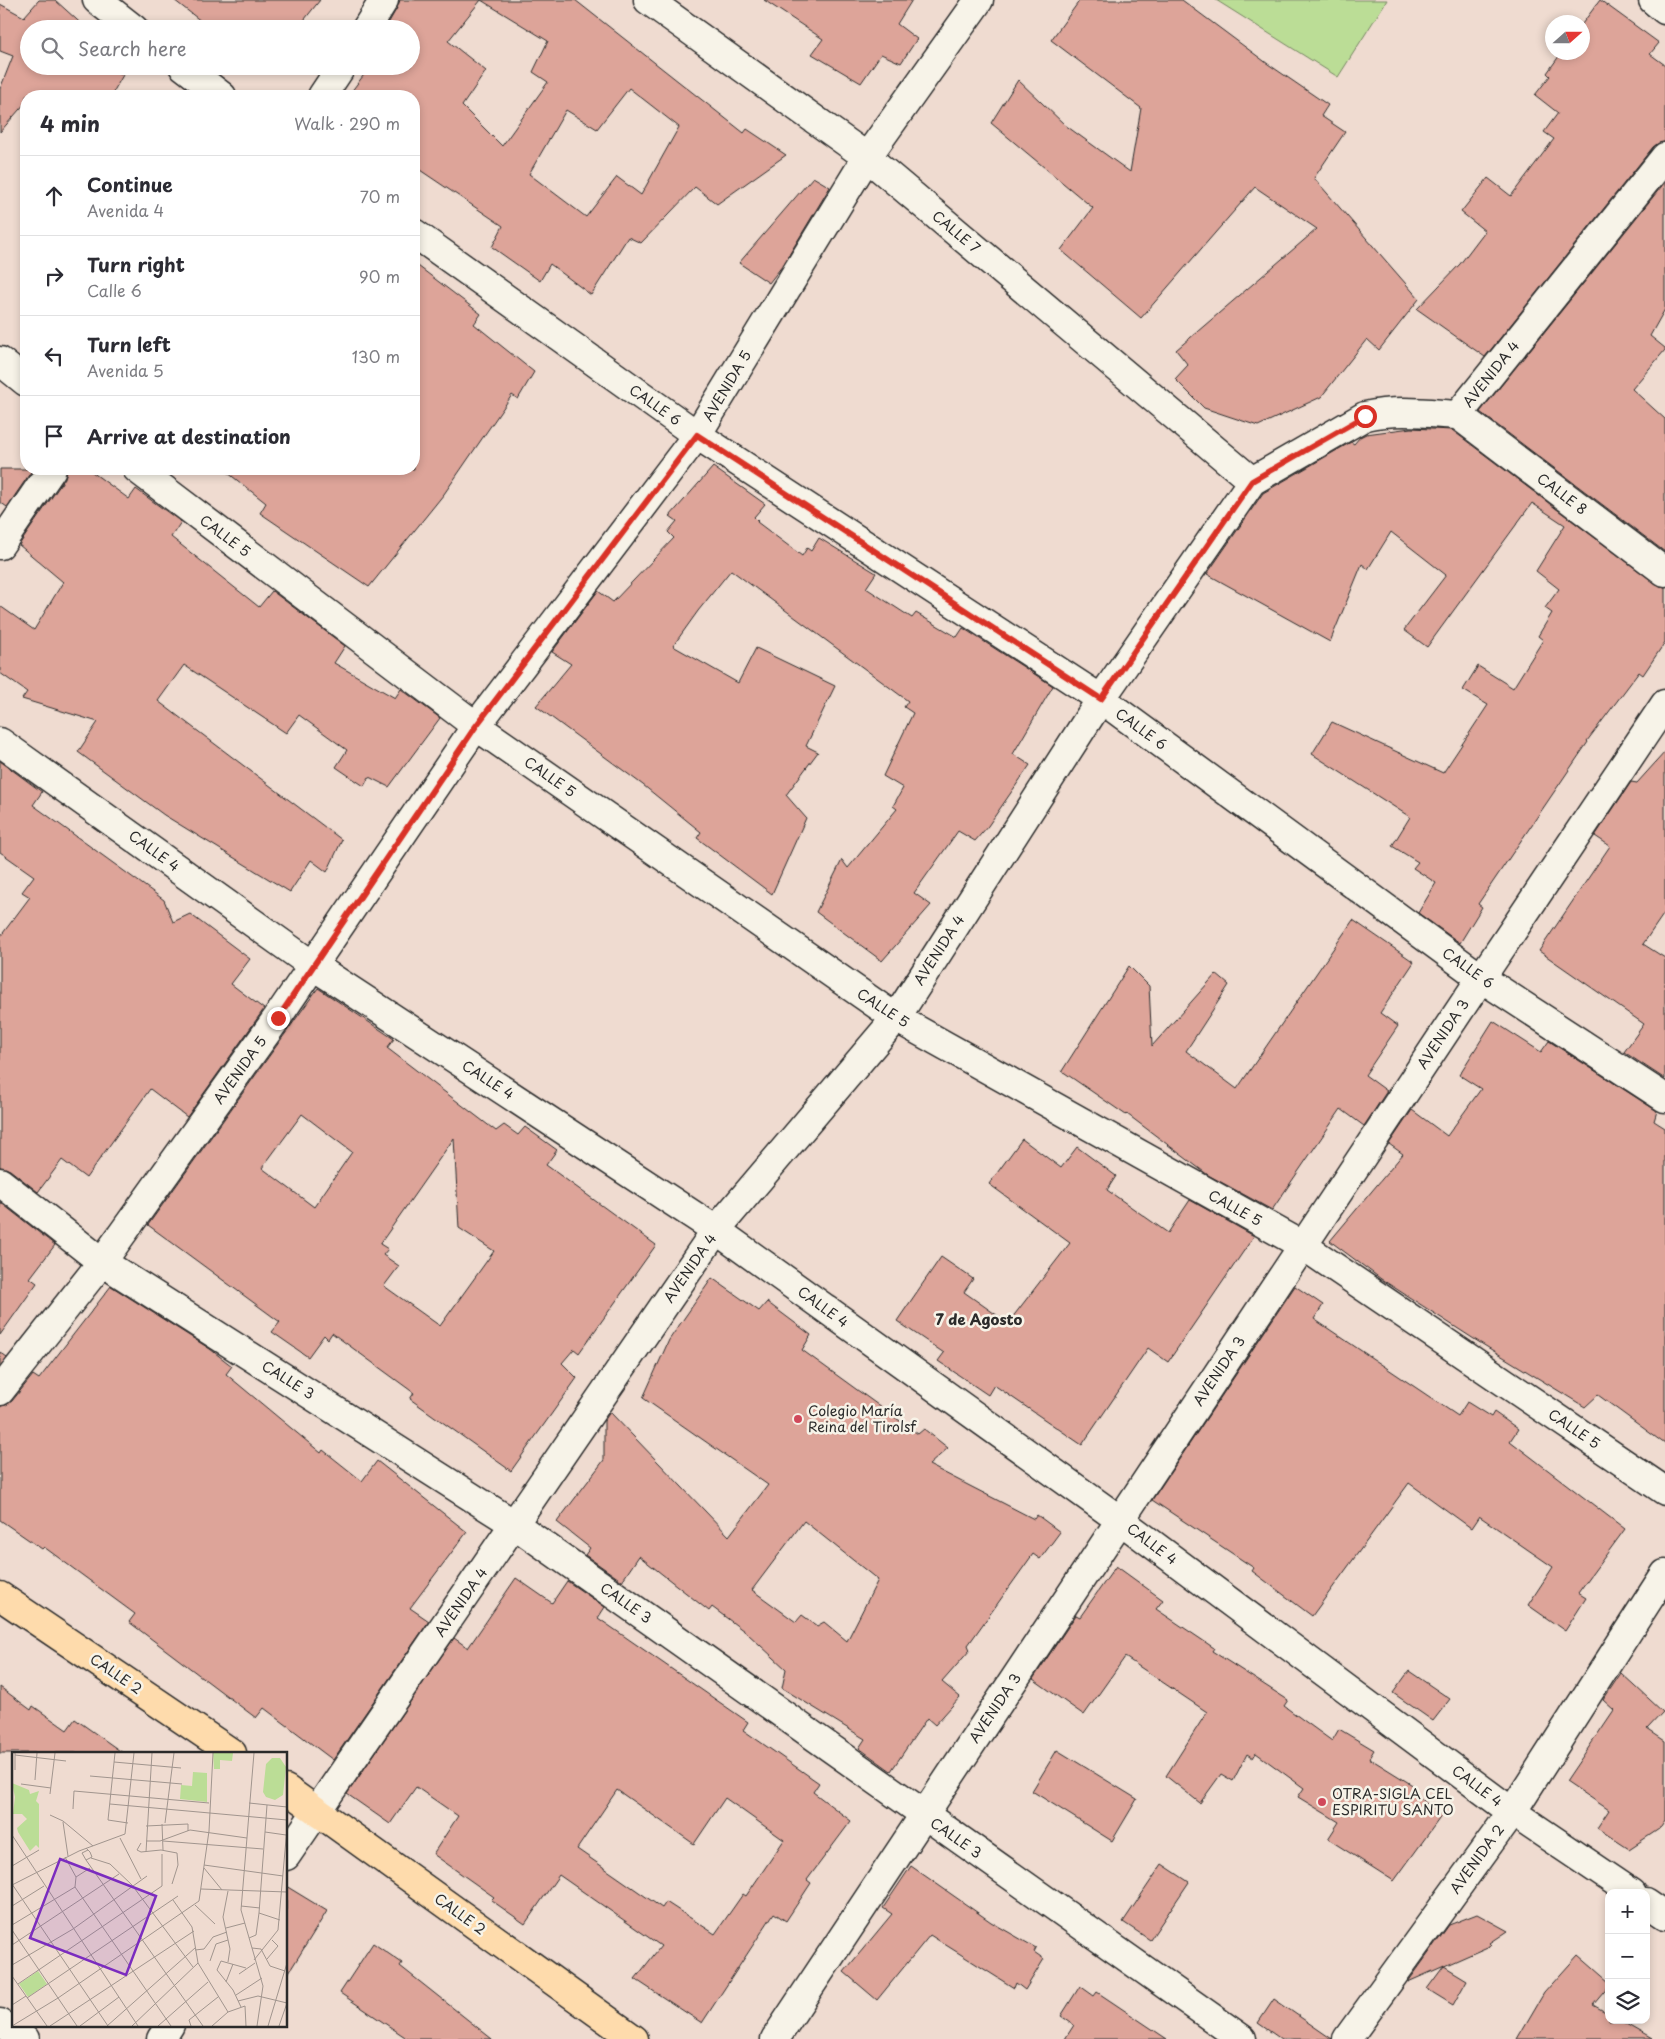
<!DOCTYPE html>
<html lang="en">
<head>
<meta charset="utf-8">
<style>
  body { margin:0; font-family:"Playpen Sans",sans-serif; background:#f2f2f3; color:#2b2b33 }
  .controls { position:absolute; right:15px; bottom:15px; display:grid; overflow:hidden; border-radius:10px; box-shadow:0 2px 8px #0003 }
  .controls button { width:45px; height:45px; display:grid; place-items:center; padding:0; border:0; border-bottom:1px solid #e1e1e2; background:#fff; color:#2b2b33; font:25px sans-serif }
  .compass { position:absolute; left:1545px; top:15px; width:45px; height:45px; border-radius:50%; background:#fff; box-shadow:0 2px 8px #0003; rotate:69deg }
  .stop { position:absolute; width:15px; height:15px; margin:-11px; border:4px solid #d93025; border-radius:50%; background:#fff }
  .stop.end { background:#d93025; border-color:#fff; box-shadow:0 1px 5px #0008 }
  .list { margin:0; padding:0; list-style:none }
  h2 { display:flex; justify-content:space-between; align-items:center; height:65px; margin:0; padding:0 20px; font-size:21px }
  h2 small { font-size:16px; font-weight:400; color:#7c7c81 }
  .list li { display:grid; grid-template-columns:32px 1fr auto; gap:15px; align-items:center; box-sizing:border-box; height:80px; padding:0 20px; border-top:1px solid #e1e1e2 }
  .list b { display:block; font-size:19px; white-space:nowrap }
  .list p { margin:0; font-size:16px; white-space:nowrap; color:#7c7c81 }
  .list em { font-size:16px; font-style:normal; color:#7c7c81 }
  .icon { flex:none; width:28px; height:28px; fill:none; stroke:currentColor; stroke-width:2; stroke-linecap:round; stroke-linejoin:round }
  .map { position:relative; flex:none; width:1665px; height:2039px; overflow:hidden }
  .search { position:absolute; background:#fff; box-shadow:0 2px 8px #0003; left:20px; top:20px; width:400px; height:55px; display:flex; align-items:center; gap:12px; box-sizing:border-box; padding:0 18px; border-radius:28px; color:#7c7c81; font-size:19px }
  .panel { position:absolute; background:#fff; box-shadow:0 2px 8px #0003; left:20px; top:90px; width:400px; height:385px; border-radius:20px }
  .map>svg:first-child { display:block }
  .green { fill:#bbdd96; stroke:#738460 }
  .building { fill:#dda499; stroke:#2b2b2b; fill-rule:evenodd }
  .lines { fill:none; stroke-linecap:round; stroke-linejoin:round }
  .minor-casing { stroke:#2b2b2b; stroke-width:31 }
  .major-casing { stroke:#2b2b2b; stroke-width:31 }
  .minor { stroke:#f7f3e8; stroke-width:28 }
  .major { stroke:#fedbac; stroke-width:28 }
  .route { stroke:#d93025; stroke-width:6 }
  .poi-dot { fill:#d1495b; stroke:#f7f3e8; stroke-width:2 }
  .labels { text-anchor:middle; stroke-width:5; stroke-linejoin:round; paint-order:stroke }
  .street-label { font-size:14px; fill:#2b2b2b; stroke:#f7f3e8 }
  .poi-label { font-size:14px; fill:#2b2b2b; stroke:#f7f3e8; text-anchor:start }
  .neighbourhood-label { font-size:15px; font-weight:bold; fill:#2b2b2b; stroke:#f7f3e8 }
  .inset-road { fill:none; stroke:#a1958e; stroke-width:1 }
  .view { fill:#7b2cbf; fill-opacity:0.15; stroke:#7b2cbf; stroke-width:2.5 }
  .inset-edge { fill:none; stroke:#2b2b2b; stroke-width:2.5 }
</style>
</head>
<body>
<div class="map">
<svg width="1665" height="2039" viewBox="0 0 1665 2039">
  <rect width="100%" height="100%" fill="#efdbd0"/>
  <filter id="ink" filterUnits="userSpaceOnUse"><feTurbulence type="fractalNoise" baseFrequency=".02" numOctaves="2"/><feDisplacementMap in="SourceGraphic" scale="10" xChannelSelector="R" yChannelSelector="G"/><feConvolveMatrix kernelMatrix="1 2 1 2 8 2 1 2 1" color-interpolation-filters="sRGB"/></filter>
  <g filter="url(#ink)">
    <path class="green" d="M1216 0H1387L1338 77Z"/>
    <path class="building" d="M39 0H55L87 29H29V66H108L123 75 111 96H26V102L0 132V89L13 56 0 51V4L24 17Z
      M174 0H320L297 29H211Z
      M400 0H481L448 41 486 71 462 106 502 146 548 82 533 72 548 41 481 0H575L744 133 747 129 786 155 717 204 695 187 641 243 628 237 591 295 550 264 540 281 492 247 503 226 414 166V96H348L369 68 367 66H411V29H385L397 8ZM629 88 679 127 641 195 617 177 586 217 529 174 566 110 597 129Z
      M764 0H912L897 24 917 39 901 63 881 54 861 83 812 54 823 39Z
      M1080 0H1182L1268 64 1328 105 1321 116 1345 132 1314 178 1419 299 1379 350 1367 339 1321 397 1258 426 1204 408 1175 379 1188 365 1176 350 1317 229 1255 187 1141 318 1061 250 1093 208 991 123 1018 80 1065 125 1130 172 1141 108 1051 40Z
      M1600 0 1659 43 1650 54 1665 65V142L1659 143 1653 147 1485 357 1417 309 1460 264 1485 231 1461 212 1488 178 1511 196 1554 139 1544 132 1558 113 1535 95 1550 76 1547 73 1562 52H1582V24Z
      M813 177 830 187 783 265 769 283 739 263Z
      M1665 182V309L1650 336 1665 348V350L1632 389 1665 419V552L1480 412Z
      M414 263 481 314 474 324 534 372 518 399 512 395 444 494 369 587 260 513 266 503 223 469H414Z
      M1411 428 1452 430 1656 584 1665 587V642L1643 675 1639 672 1587 741 1588 742 1478 904 1482 907 1460 943 1418 913 1436 883 1413 868 1418 862 1392 846 1410 817 1312 754 1332 722 1443 773 1488 705 1463 690 1478 666 1513 688 1543 640 1538 636 1552 613 1545 608 1559 589 1536 571 1565 525 1532 503 1427 647 1404 630 1446 575 1391 532 1368 569 1362 564 1330 642 1207 574 1263 493 1351 442 1354 444 1360 437 1366 434Z
      M713 467 765 504 754 517 758 521 757 522 802 556 807 548 811 551 819 538 876 573 866 588 912 618 916 613 957 637 963 628 1053 686 1013 754 1030 765 988 826 975 841 958 831 914 893 931 905 882 961 816 912 842 860 848 868 897 809 893 806 903 788 883 776 913 713 904 707 908 701 731 570 698 611 673 646 738 683 756 648 835 686 806 746 818 752 786 795 806 818 772 894 697 838 701 832 643 785 536 706 571 664 552 652 598 591 613 602 674 538 668 532 677 521 670 516Z
      M0 469H33L7 507 0 502Z
      M67 469H88L129 499 136 489 181 522 171 537 259 607 272 591 345 646 334 663 395 698 401 689 440 718 389 787 369 777 364 786 336 767 347 750 299 715 286 733 184 665 158 701 342 840 327 872 311 860 290 892 164 815 78 752 98 722 22 699 27 692 0 673V606L34 630 63 582 19 545 65 478Z
      M1665 752V912L1643 944 1665 958V1079L1624 1052 1644 1024 1539 951 1610 846 1595 836 1631 782 1637 783Z
      M0 761 42 792 33 805 164 900 173 922 190 914 250 959 231 984 264 1009 187 1117 150 1089 86 1178 62 1160 38 1192 10 1170 0 1167V937L30 897 22 892 34 876 0 852Z
      M1353 920 1414 962 1380 1013 1398 1026 1365 1075 1387 1091 1364 1126 1341 1109 1272 1210 1208 1175 1127 1114 1126 1115 1062 1071 1129 966 1149 986 1152 1046 1216 974 1229 985 1186 1051 1237 1089Z
      M318 988 394 1039 387 1048 496 1131 504 1125 518 1135 525 1127 557 1150 546 1165 656 1245 579 1353 574 1349 562 1363 577 1378 511 1471 410 1399 414 1393 332 1333 328 1339 324 1335 308 1357 272 1332 280 1322 148 1225ZM302 1114 352 1152 314 1207 262 1168ZM454 1138 459 1228 494 1251 440 1326 384 1286 399 1266 383 1255 388 1249 380 1244Z
      M1493 1021 1541 1052 1549 1041 1657 1111 1654 1121 1665 1128V1444L1598 1395 1585 1407 1474 1339 1381 1279 1330 1241 1403 1154 1389 1144 1412 1110 1447 1136 1481 1089 1459 1075Z
      M1022 1139 1061 1168 1077 1147 1116 1176 1107 1190 1168 1233 1190 1200 1254 1236 1168 1362 1148 1348 1082 1445 994 1385 988 1395 938 1361 944 1353 897 1321 941 1257 973 1279 964 1292 1008 1323 1070 1243 989 1184Z
      M0 1202 55 1245 30 1278 37 1283 0 1335Z
      M712 1278 759 1311 767 1302 811 1335 802 1350 918 1434 924 1429 948 1448 929 1465 1034 1519 1037 1515 1060 1532 1040 1559 1033 1554 968 1645 970 1650 942 1682 960 1697 935 1725 927 1718 891 1771 859 1748 865 1739 782 1688 786 1669 748 1634 712 1607 709 1611 639 1556 622 1581 585 1555 590 1548 557 1522 604 1460V1421L610 1412 729 1536 768 1485 643 1398 669 1340ZM804 1521 878 1580 847 1641 824 1622 817 1626 802 1615 796 1622 752 1590Z
      M111 1286 210 1349 232 1366 226 1374 321 1453 323 1450 362 1481 377 1461 467 1532 410 1608 429 1621 333 1760 264 1708 256 1718 129 1622 135 1614 44 1547 42 1549 0 1520V1406L6 1405 12 1401 33 1375 39 1379Z
      M1295 1286 1323 1305 1314 1319 1458 1416 1467 1402 1491 1417 1494 1412 1518 1429 1510 1441 1625 1529 1578 1593 1586 1598 1565 1631 1528 1605 1553 1567 1479 1516 1471 1528 1409 1483 1312 1616 1252 1571 1254 1568 1152 1500Z
      M0 1352 7 1357 0 1366Z
      M1116 1566 1163 1600 1156 1609 1214 1648 1212 1651 1288 1700 1284 1706 1332 1741 1339 1729 1374 1750 1369 1758 1414 1786 1411 1792 1442 1815 1394 1881 1328 1839 1339 1822 1298 1797 1304 1788 1256 1753 1253 1758 1247 1754 1233 1781 1221 1774 1200 1803 1166 1776 1207 1712 1125 1657 1084 1715 1033 1679 1076 1615 1080 1617Z
      M516 1578 552 1603 567 1581 605 1607 598 1618 748 1722 743 1730 819 1783 813 1792 851 1821 807 1880 811 1883 786 1921 774 1913 702 2023 635 1979 661 1946 559 1875 525 1924 491 1900 494 1897 433 1854 458 1816 416 1787 390 1824 347 1794 454 1638 468 1648ZM617 1790 694 1844 725 1798 784 1840 746 1896 743 1894 715 1934 666 1902 662 1908 577 1849Z
      M1409 1671 1450 1699 1433 1721 1393 1693Z
      M1621 1673 1663 1712 1647 1729 1665 1741V1820L1659 1829 1629 1849 1597 1828 1609 1810 1566 1781 1614 1710 1603 1700Z
      M0 1687 31 1710 33 1706 67 1730 75 1719 123 1753H0Z
      M1057 1750 1137 1799 1112 1841 1032 1791Z
      M1162 1864 1189 1882 1150 1940 1123 1922Z
      M911 1866 991 1922 1036 1948 1034 1952 1044 1959 1025 1990 1016 1983 1014 1988 930 1935 877 2000 844 1972 892 1914 883 1908Z
      M286 1886 327 1911 286 1977Z
      M1477 1914 1508 1931 1490 1943 1492 1945 1408 1982 1449 1925Z
      M373 1943 402 1963 400 1966 492 2039H408L340 1993Z
      M1578 1955 1609 1982V1986L1593 2005 1609 2014V2020H1620L1653 2039H1517L1544 1993Z
      M1444 1966 1467 1980 1453 2005 1427 1989Z
      M1080 1986 1094 1996 1097 1992 1167 2039H1065L1074 2025 1061 2016Z
      M1274 1999 1332 2039H1281L1258 2023Z"/>
    <g class="lines">
      <defs>
        <path id="minor" d="M97 0 134 29
          M648 0 867 157 1252 481
          M1653 0 1665 10
          M366 29 384 0
          M183 66 222 96
          M322 96 342 66
          M414 233 697 435 1101 699 1481 978 1665 1098
          M0 361 26 382
          M1458 415 1665 572
          M137 469 476 726 896 1018 1302 1245 1665 1491
          M0 545 52 469
          M0 742 312 965 716 1230 1120 1520 1512 1812 1632 1893
          M0 1182 102 1262 514 1524 1242 2039
          M0 1391 102 1262 277 1018 476 726 697 435 867 157 979 0
          M286 1856 716 1230 896 1018 1101 699 1252 481 1365 416C1396 409 1426 413 1458 415L1665 157
          M1646 1902 1665 1915
          M0 2023 25 2039
          M161 2039 170 2025
          M775 2039 1481 978 1665 704
          M1347 2039 1512 1812 1665 1574"/>
        <path id="major" d="M0 1596 232 1753
          M286 1789 634 2039"/>
      </defs>
      <use href="#minor" class="minor-casing"/>
      <use href="#major" class="major-casing"/>
      <use href="#minor" class="minor"/>
      <use href="#major" class="major"/>
    </g>
  </g>
  <g class="lines" filter="url(#ink)">
    <path class="route" d="M278 1018 476 726 697 435 1101 699 1252 481 1365 416"/>
  </g>
  <g class="poi-dot">
    <circle cx="798" cy="1419" r="5"/>
    <circle cx="1322" cy="1802" r="5"/>
  </g>
  <g class="labels">
    <g class="street-label">
      <text transform="translate(956 232) rotate(40)" y="5">CALLE 7</text>
      <text transform="translate(1491 374) rotate(-51)" y="5">AVENIDA 4</text>
      <text transform="translate(727 386) rotate(-59)" y="5">AVENIDA 5</text>
      <text transform="translate(655 405) rotate(35)" y="5">CALLE 6</text>
      <text transform="translate(1562 494) rotate(37)" y="5">CALLE 8</text>
      <text transform="translate(225 536) rotate(37)" y="5">CALLE 5</text>
      <text transform="translate(1141 729) rotate(36)" y="5">CALLE 6</text>
      <text transform="translate(550 777) rotate(35)" y="5">CALLE 5</text>
      <text transform="translate(154 851) rotate(36)" y="5">CALLE 4</text>
      <text transform="translate(939 950) rotate(-57)" y="5">AVENIDA 4</text>
      <text transform="translate(1468 968) rotate(35)" y="5">CALLE 6</text>
      <text transform="translate(883 1008) rotate(33)" y="5">CALLE 5</text>
      <text transform="translate(1443 1034) rotate(-56)" y="5">AVENIDA 3</text>
      <text transform="translate(240 1070) rotate(-54)" y="5">AVENIDA 5</text>
      <text transform="translate(488 1080) rotate(33)" y="5">CALLE 4</text>
      <text transform="translate(1235 1208) rotate(29)" y="5">CALLE 5</text>
      <text transform="translate(690 1268) rotate(-55)" y="5">AVENIDA 4</text>
      <text transform="translate(823 1307) rotate(36)" y="5">CALLE 4</text>
      <text transform="translate(1219 1371) rotate(-56)" y="5">AVENIDA 3</text>
      <text transform="translate(288 1380) rotate(32)" y="5">CALLE 3</text>
      <text transform="translate(1574 1429) rotate(34)" y="5">CALLE 5</text>
      <text transform="translate(1152 1544) rotate(37)" y="5">CALLE 4</text>
      <text transform="translate(461 1602) rotate(-55)" y="5">AVENIDA 4</text>
      <text transform="translate(626 1603) rotate(35)" y="5">CALLE 3</text>
      <text transform="translate(116 1674) rotate(34)" y="5">CALLE 2</text>
      <text transform="translate(995 1708) rotate(-56)" y="5">AVENIDA 3</text>
      <text transform="translate(1477 1786) rotate(37)" y="5">CALLE 4</text>
      <text transform="translate(956 1838) rotate(35)" y="5">CALLE 3</text>
      <text transform="translate(1477 1859) rotate(-54)" y="5">AVENIDA 2</text>
      <text transform="translate(460 1914) rotate(36)" y="5">CALLE 2</text>
    </g>
    <g class="poi-label">
      <text x="808" y="1416">Colegio María<tspan x="808" dy="16">Reina del Tirolsf</tspan></text>
      <text x="1332" y="1799">OTRA-SIGLA CEL<tspan x="1332" dy="16">ESPIRITU SANTO</tspan></text>
    </g>
    <g class="neighbourhood-label">
      <text x="979" y="1325">7 de Agosto</text>
    </g>
  </g>
  <g transform="translate(12 1752)">
    <rect width="275" height="275" fill="#efdbd0"/>
    <path d="M201 1H221L220 9 208 8V17H202ZM260 6H268L274 15 271 43 263 48 254 45 251 40 254 12ZM181 20 195 21V50L168 47 169 33 180 34ZM0 31 17 38 18 42 27 39 24 49 27 52V96L24 93 18 99 6 80 5 76 15 67 10 62H1L3 45ZM26 219 35 232 16 245 7 232Z" fill="#bbdd96"/>
    <path class="inset-road" d="M3 1V18M103 1 96 68 116 71M242 1 229 158 251 234 245 274M3 3 54 9M102 10 169 16M78 24 170 32M23 28 25 1M9 32 39 36M38 42 43 1M237 51 275 55M98 52 275 68M61 57 62 39 197 51M38 63 51 69 81 94M51 70 56 104M153 71 162 1M150 72 151 98M134 74 176 72V79M253 80 274 83M0 83 126 274M108 86 129 127M134 89H148L178 78 235 86M151 89 251 97M129 91 125 98 129 100 149 98 165 101 166 113 160 132M74 96 78 100 80 105 74 108 70 101 76 98M134 100 140 1M53 105 64 125 63 135 159 274M79 106 98 112 120 133 181 215M74 108 191 274M192 113 271 124M0 114 27 98M192 116 210 138M64 125 78 116M0 132 96 274M0 133 67 99 113 82 122 1M189 137 275 140M161 148 180 175 186 211 216 260M183 153 203 172M0 154 32 134M229 154 248 156M247 161 268 168M0 173 63 135M214 176 233 171M0 178 46 246 0 274M237 186 244 183 247 161 255 53M0 193 107 122M240 196 249 197 258 214 273 219M183 198 192 197 201 185 215 180M255 207 266 194 260 188M242 208 266 178 275 76M198 209 204 192 216 188M216 210 218 197 211 165 216 139M0 213 61 177 135 124M227 222 243 211M0 224 35 274M214 230 221 212M6 232 150 134V102M224 243 250 226M15 246 166 144M226 249 246 244 275 251M0 253 14 244M229 255 221 238 205 218 209 209 234 216M38 274 182 179M65 274 46 246 187 149 197 79 201 1M68 274 107 245M95 274 183 196M120 274 186 211M146 274 196 230M179 274 177 268 206 245M200 274 216 260 233 254 234 274M256 274 275 211M267 274 275 251"/>
    <path class="view" d="M48 107 144 144 114 223 18 186Z"/>
    <rect width="275" height="275" class="inset-edge"/>
  </g>
</svg>
<div class="controls">
<button>+</button>
<button>−</button>
<button><svg class="icon" aria-label="layers" viewBox="0 0 24 24"><path d="M12 4l9 5-9 5-9-5zM3 14l9 5 9-5"/></svg></button>
</div>
<svg class="compass" viewBox="-18 -18 36 36"><path d="M0-13l5 13h-10z" fill="#e53935"/><path d="M0 13l5-13h-10z" fill="#7c7c81"/></svg>
<div class="stop" style="left:1365px;top:416px"></div>
<div class="stop end" style="left:278px;top:1018px"></div>
<div class="search"><svg class="icon" aria-label="search" viewBox="0 0 24 24"><circle cx="10" cy="10" r="6"/><path d="M15 15l6 6"/></svg>Search here</div>
<section class="panel">
<h2>4 min<small>Walk · 290 m</small></h2>
<ul class="list">
<li><svg class="icon" aria-label="ahead" viewBox="0 0 24 24"><path d="M12 20V5M6 11l6-6 6 6"/></svg><div><b>Continue</b><p>Avenida 4</p></div><em>70 m</em></li>
<li><svg class="icon" aria-label="right" viewBox="0 0 24 24"><path d="M7 20v-9h11M14 6l5 5-5 5"/></svg><div><b>Turn right</b><p>Calle 6</p></div><em>90 m</em></li>
<li><svg class="icon" aria-label="left" viewBox="0 0 24 24"><path d="M17 20v-9H6M10 6l-5 5 5 5"/></svg><div><b>Turn left</b><p>Avenida 5</p></div><em>130 m</em></li>
<li><svg class="icon" aria-label="arrive" viewBox="0 0 24 24"><path d="M6 21V4h12l-3 4 3 4H6"/></svg><div><b>Arrive at destination</b></div></li>
</ul>
</section>
</div>
</body>
</html>
